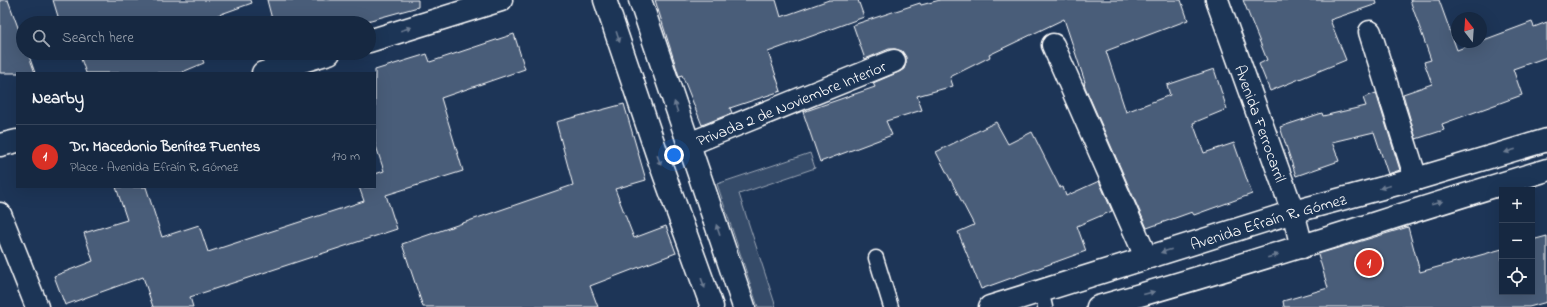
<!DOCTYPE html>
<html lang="en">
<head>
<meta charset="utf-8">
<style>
  body { margin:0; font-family:"Indie Flower",sans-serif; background:#1f3048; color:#f1f3f6 }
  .controls { position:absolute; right:12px; bottom:12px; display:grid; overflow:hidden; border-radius:0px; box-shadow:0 4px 16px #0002 }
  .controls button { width:36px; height:36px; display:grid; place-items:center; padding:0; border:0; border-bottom:1px solid #35445a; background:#162841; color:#f1f3f6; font:20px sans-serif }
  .compass { position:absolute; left:1451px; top:12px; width:36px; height:36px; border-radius:50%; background:#162841; box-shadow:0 4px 16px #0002; rotate:343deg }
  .you { position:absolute; left:674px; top:155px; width:14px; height:14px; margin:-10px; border:3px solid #fff; border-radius:50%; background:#1a73e8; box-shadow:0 0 0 6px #1a73e833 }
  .badge { display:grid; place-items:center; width:26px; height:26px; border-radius:50%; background:#d93025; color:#fff; font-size:13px; font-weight:700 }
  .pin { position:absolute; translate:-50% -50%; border:2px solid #fff; box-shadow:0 1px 4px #0006 }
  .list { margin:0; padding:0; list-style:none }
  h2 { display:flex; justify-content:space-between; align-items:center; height:52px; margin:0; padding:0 16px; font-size:17px }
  h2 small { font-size:13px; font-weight:400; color:#9ea6b1 }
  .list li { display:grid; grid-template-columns:26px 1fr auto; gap:12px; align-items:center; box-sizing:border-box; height:64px; padding:0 16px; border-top:1px solid #35445a }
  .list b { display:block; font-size:15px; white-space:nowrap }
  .list p { margin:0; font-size:13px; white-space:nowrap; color:#9ea6b1 }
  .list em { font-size:13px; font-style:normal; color:#9ea6b1 }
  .icon { flex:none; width:22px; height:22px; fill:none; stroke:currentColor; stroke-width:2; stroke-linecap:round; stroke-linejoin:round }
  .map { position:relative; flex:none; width:1547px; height:307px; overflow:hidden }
  .search { position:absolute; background:#162841; box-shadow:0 4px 16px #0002; left:16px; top:16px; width:360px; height:44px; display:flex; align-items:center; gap:10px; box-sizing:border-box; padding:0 14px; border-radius:22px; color:#9ea6b1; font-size:15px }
  .panel { position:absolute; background:#162841; box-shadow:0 4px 16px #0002; left:16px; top:72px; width:360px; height:116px; border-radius:0px }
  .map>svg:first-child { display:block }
  .green { fill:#364b69; stroke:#9aa5b4 }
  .building { fill:#4a5d79; stroke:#fff }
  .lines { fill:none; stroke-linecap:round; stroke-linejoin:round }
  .lane-casing { stroke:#fff; stroke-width:17 }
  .street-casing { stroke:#fff; stroke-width:25 }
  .secondary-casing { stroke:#fff; stroke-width:25 }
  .lane { stroke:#1d3557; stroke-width:14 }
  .street { stroke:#1d3557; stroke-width:22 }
  .secondary { stroke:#1d3557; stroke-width:22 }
  .oneway { fill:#6c7c92 }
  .labels { text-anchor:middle; stroke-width:3; stroke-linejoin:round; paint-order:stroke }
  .street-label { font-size:16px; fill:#fff; stroke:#1d3557 }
</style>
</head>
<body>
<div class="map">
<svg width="1547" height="307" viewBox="0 0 1547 307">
  <rect width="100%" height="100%" fill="#1d3557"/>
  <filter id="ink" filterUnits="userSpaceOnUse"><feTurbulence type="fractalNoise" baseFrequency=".025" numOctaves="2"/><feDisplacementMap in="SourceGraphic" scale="8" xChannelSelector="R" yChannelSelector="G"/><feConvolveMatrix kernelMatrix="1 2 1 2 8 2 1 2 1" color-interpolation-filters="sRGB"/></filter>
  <g filter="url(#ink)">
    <path class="green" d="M810 153 815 168 739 194 776 307H758L717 184Z"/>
    <path class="building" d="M0 0H8L23 41V53H28L35 73H0Z
      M53 0H251L252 3 196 23H60Z
      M267 0H418V7L360 23H273Z
      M655 0H776L781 17 829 0H858L864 17 768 52 781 91 730 108 732 113 702 125 682 75 679 76Z
      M940 0H1181L1188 20 1106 51 1126 112 1170 95 1167 85 1214 69 1227 109 1193 123 1204 153 1234 143 1252 194 1194 215 1192 212 1147 228 1085 87 1084 82H1085L1064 19 989 55 990 57 950 77 953 86 917 96 922 110 886 121 892 135 820 162 803 112 875 87 873 83 899 72 904 69 906 63V57L902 51 895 49H889L865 59 853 25 920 3 921 5Z
      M1243 0H1376L1377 4 1330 20 1346 60 1270 91 1259 64 1267 60Z
      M1410 0H1439L1457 50 1532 22 1534 27 1547 22V57L1513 69 1522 95 1442 124 1444 130 1416 139 1403 94 1432 84 1424 62 1431 60Z
      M514 34 525 69 441 98 463 171 386 195 397 229 190 297 193 307H153L143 277 65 305 54 276 93 261 84 233 127 220 116 187H146L162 237 199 225 208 252 364 201 359 187H375V174L384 171 375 143V70L427 54 430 62Z
      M79 53H200L204 63 180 73H86Z
      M1376 93 1400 170 1388 174 1374 132 1332 142 1339 161 1296 176 1280 127 1322 113 1323 116 1366 106 1363 98Z
      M624 104 646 180 615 189 634 238 666 226 676 253 590 286 598 307H423L402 244 573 185 556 122Z
      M996 122 1008 144 1032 132 1060 188 1063 187 1066 196 1099 181 1112 211 1077 226 1086 251 981 289 958 232 974 225 936 152Z
      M1408 227 1420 272 1502 249V292H1532V240L1547 236V302L1529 307H1284L1283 301 1328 288 1318 254Z"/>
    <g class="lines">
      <defs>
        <path id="lane" d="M876 258 891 307
          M1041 290 1045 307"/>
        <g id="street">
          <path id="s1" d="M1217 0 1293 212 1302 247"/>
          <path d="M1370 32 1416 179"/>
          <path d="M369 41 501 0"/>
          <path d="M1053 45 1146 257"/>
          <path d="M263 73 329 53"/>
          <path id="s2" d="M689 144 894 61"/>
          <path d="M0 145 17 141"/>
          <path d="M0 214 37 307"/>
          <path id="s3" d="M990 307 1293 212 1416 179 1547 140"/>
          <path d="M1098 307C1249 265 1397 215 1547 170"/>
        </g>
        <path id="secondary" d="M605 0 658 157 712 307
          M640 0 744 307"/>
      </defs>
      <use href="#lane" class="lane-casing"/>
      <use href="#street" class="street-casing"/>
      <use href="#secondary" class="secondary-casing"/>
      <use href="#lane" class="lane"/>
      <use href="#street" class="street"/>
      <use href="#secondary" class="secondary"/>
    </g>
    <defs><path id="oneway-solid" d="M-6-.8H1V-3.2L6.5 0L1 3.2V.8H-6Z"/></defs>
    <g class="oneway">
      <use href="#oneway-solid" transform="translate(406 29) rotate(-17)"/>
      <use href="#oneway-solid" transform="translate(618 37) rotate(72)"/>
      <use href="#oneway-solid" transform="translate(676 107) rotate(-108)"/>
      <use href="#oneway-solid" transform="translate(1510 151) rotate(163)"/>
      <use href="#oneway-solid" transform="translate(659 160) rotate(70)"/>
      <use href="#oneway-solid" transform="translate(1385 187) rotate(165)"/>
      <use href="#oneway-solid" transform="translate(1437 203) rotate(-17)"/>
      <use href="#oneway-solid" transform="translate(718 230) rotate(-109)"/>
      <use href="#oneway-solid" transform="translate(1166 251) rotate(163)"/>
      <use href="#oneway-solid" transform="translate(1273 256) rotate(-17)"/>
      <use href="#oneway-solid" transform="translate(703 283) rotate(70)"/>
      <use href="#oneway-solid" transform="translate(1149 293) rotate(-15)"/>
    </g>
  </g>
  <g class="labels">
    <g class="street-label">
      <text dy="6" stroke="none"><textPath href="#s2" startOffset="110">Privada 2 de Noviembre Interior</textPath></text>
      <text dy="6" stroke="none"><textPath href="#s1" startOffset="131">Avenida Ferrocarril</textPath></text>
      <text dy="6" stroke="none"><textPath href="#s3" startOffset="291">Avenida Efraín R. Gómez</textPath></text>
    </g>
  </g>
</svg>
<div class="controls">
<button>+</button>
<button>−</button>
<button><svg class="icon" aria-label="locate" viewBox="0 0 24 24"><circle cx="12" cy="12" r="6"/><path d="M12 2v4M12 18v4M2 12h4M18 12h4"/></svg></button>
</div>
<svg class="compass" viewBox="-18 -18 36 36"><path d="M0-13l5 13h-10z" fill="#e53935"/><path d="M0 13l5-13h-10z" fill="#9ea6b1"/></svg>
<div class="you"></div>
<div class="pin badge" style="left:1369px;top:263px">1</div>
<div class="search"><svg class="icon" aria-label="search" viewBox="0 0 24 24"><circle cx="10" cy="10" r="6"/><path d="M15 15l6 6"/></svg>Search here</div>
<section class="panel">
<h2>Nearby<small></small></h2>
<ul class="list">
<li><span class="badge">1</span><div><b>Dr. Macedonio Benítez Fuentes</b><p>Place · Avenida Efraín R. Gómez</p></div><em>170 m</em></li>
</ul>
</section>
</div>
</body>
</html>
